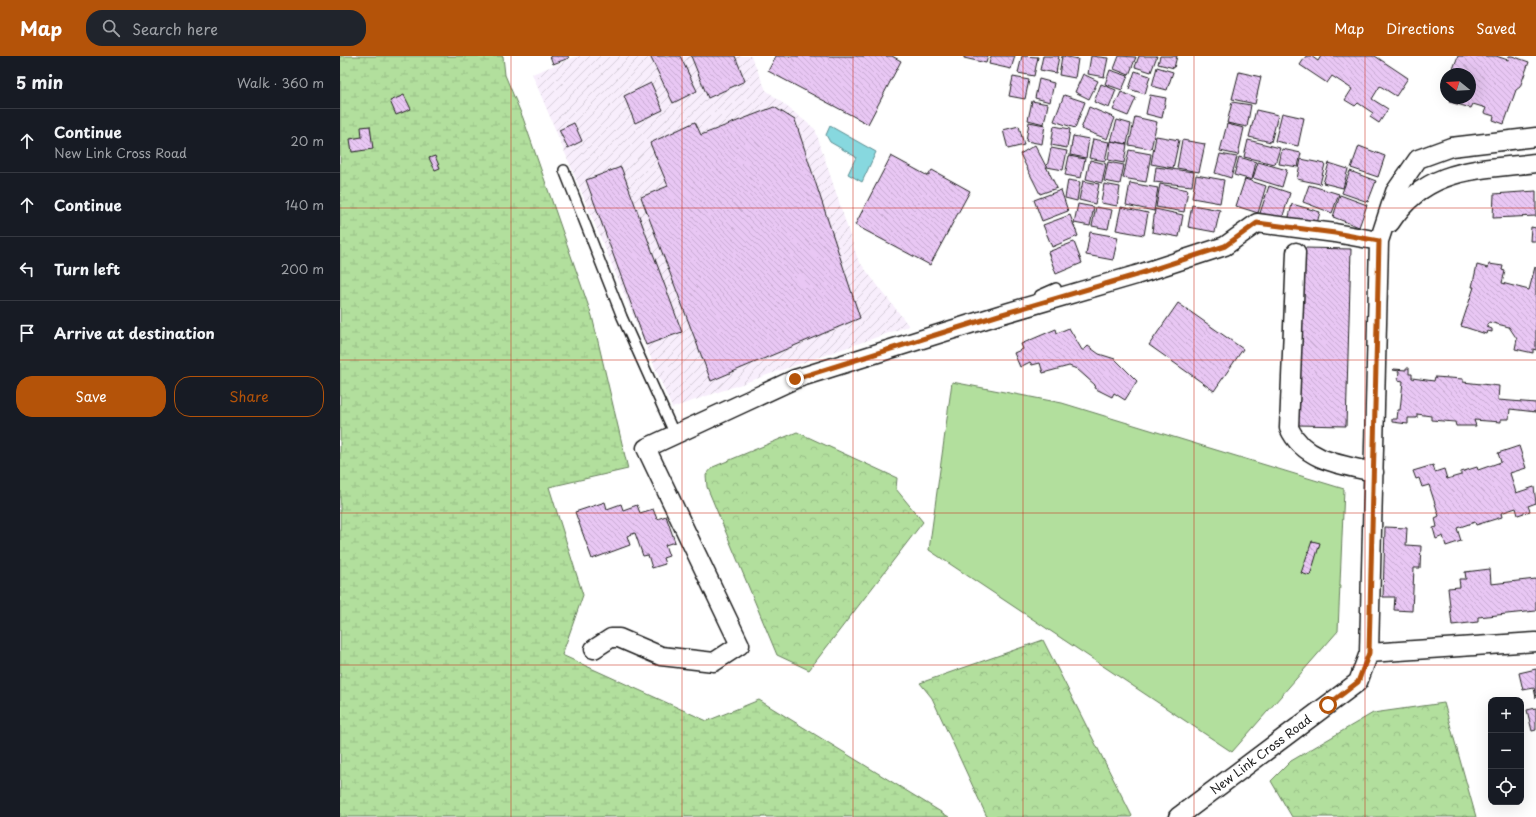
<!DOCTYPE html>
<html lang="en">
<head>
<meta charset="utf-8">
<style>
  body { margin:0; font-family:"Playpen Sans",sans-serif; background:#20242c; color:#f1f3f6 }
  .controls { position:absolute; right:12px; bottom:12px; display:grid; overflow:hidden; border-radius:8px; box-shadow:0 4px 16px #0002 }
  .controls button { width:36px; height:36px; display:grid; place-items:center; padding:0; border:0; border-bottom:1px solid #363941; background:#171b24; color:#f1f3f6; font:20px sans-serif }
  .compass { position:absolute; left:1100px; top:12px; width:36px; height:36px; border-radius:50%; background:#171b24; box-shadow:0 4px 16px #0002; rotate:288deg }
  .stop { position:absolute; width:12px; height:12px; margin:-9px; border:3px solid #b45309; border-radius:50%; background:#fff }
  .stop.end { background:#b45309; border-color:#fff; box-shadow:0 1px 4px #0008 }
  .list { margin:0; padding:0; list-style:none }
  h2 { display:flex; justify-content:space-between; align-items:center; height:52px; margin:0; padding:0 16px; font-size:17px }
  h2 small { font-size:13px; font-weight:400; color:#9ea1a6 }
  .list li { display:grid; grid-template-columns:26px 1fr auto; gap:12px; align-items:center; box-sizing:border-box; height:64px; padding:0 16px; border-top:1px solid #363941 }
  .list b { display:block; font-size:15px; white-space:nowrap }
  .list p { margin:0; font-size:13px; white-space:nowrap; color:#9ea1a6 }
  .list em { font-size:13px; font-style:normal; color:#9ea1a6 }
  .actions { display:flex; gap:8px; padding:12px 16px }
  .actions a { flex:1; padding:9px 0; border:1px solid #b45309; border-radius:16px; text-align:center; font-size:14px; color:#b45309 }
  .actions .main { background:#b45309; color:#fff }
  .icon { flex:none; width:22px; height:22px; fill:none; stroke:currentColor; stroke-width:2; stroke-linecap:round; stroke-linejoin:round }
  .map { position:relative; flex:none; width:1196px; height:761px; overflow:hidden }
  header { display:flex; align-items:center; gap:24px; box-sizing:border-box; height:56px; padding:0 20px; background:#b45309; color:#fff }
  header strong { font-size:19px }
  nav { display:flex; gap:22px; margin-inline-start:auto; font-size:14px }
  .search { width:280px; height:36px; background:#20242c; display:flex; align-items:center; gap:10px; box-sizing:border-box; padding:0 14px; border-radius:16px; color:#9ea1a6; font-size:15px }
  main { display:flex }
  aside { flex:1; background:#171b24 }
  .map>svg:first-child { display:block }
  .industrial { fill:url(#industrial-furrows) }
  .green { fill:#b2df9d; stroke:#677e5c }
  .wetland { fill:url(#wetland-marsh); stroke:#677e5c }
  .park { fill:url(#park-crowns); stroke:#677e5c }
  .water { fill:#87d8df; stroke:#5c8d91 }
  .building { fill:url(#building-back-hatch); stroke:#1c1c1c }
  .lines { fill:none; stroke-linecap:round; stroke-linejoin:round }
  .service-casing { stroke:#1c1c1c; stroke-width:12 }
  .minor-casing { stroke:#1c1c1c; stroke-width:21 }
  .service { stroke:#fff; stroke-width:9 }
  .minor { stroke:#fff; stroke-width:18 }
  .route { stroke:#b45309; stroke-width:5 }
  .grid { fill:none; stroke:#c8321e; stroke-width:1; stroke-opacity:0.55 }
  .labels { text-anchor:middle; stroke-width:3.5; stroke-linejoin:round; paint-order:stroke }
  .street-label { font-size:12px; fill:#1c1c1c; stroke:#fff }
</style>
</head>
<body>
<header>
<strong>Map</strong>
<div class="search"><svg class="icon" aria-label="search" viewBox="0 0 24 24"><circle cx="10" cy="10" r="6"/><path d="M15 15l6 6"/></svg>Search here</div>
<nav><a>Map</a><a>Directions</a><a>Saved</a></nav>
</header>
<main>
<aside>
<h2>5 min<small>Walk · 360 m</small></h2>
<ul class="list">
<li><svg class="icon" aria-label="ahead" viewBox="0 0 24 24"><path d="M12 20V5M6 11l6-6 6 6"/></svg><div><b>Continue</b><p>New Link Cross Road</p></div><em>20 m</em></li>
<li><svg class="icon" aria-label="ahead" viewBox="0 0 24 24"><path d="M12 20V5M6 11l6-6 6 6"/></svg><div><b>Continue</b></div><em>140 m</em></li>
<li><svg class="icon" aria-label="left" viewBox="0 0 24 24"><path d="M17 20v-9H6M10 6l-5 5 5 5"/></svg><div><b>Turn left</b></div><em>200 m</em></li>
<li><svg class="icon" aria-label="arrive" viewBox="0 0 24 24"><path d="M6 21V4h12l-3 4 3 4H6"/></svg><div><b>Arrive at destination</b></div></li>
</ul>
<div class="actions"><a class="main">Save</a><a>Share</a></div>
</aside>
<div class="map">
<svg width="1196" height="761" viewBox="0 0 1196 761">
  <defs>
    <pattern id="industrial-furrows" width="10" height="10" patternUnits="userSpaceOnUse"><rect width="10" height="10" fill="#f8eefc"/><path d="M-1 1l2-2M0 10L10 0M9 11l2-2" fill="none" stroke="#d4ccd7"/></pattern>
    <pattern id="wetland-marsh" width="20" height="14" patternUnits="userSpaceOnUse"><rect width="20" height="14" fill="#b2df9d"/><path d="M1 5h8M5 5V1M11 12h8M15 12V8" fill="none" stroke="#98bf87"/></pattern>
    <pattern id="park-crowns" width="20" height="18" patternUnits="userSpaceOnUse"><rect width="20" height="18" fill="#b2df9d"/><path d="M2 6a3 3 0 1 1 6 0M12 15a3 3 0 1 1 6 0" fill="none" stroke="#98bf87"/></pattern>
    <pattern id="building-back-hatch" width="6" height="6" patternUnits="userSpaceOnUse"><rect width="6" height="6" fill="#e9c7f4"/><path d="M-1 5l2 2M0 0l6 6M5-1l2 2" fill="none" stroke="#c7aad1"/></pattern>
  </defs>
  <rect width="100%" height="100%" fill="#fff"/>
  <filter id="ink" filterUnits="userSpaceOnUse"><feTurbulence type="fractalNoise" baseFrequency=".025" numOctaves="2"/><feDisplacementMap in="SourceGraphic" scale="8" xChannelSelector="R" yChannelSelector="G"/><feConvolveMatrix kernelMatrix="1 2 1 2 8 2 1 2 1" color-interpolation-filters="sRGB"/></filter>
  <g filter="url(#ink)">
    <path class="industrial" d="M238 0H411L426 34 475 73 518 204 569 270 332 352 192 18Z"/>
    <path class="green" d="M612 326 722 347 1004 433 998 575 892 696 589 494Z"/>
    <path class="wetland" d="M0 0H163L165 19 183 62 252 260 288 413 209 431 243 539 222 599 367 665 419 644 609 761H0Z"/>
    <path class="park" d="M457 376 557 422 556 433 583 466 469 614 437 599 367 431 366 419 373 411Z
      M703 584 792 760 791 761H647L592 642 580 627Z
      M1104 647 1136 761H952L931 725 951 705 1033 657Z"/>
    <path class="water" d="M490 70 536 96 522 126 508 118 516 101 490 86 486 79Z"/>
    <path class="building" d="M210 0H228L229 2 213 8Z
      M310 0H340L357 35 333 47Z
      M351 0H395L405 25 368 42Z
      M436 0H552L561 5 528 68 428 15Z
      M624 0H648L646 7 624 2Z
      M651 0H675L671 13 649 8Z
      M682 0 698 1 694 20 678 17Z
      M703 0H719L716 17 700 14Z
      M722 0 738 3 735 22 719 19Z
      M751 0 768 2 764 21 748 18Z
      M779 0 796 1 789 19 774 13Z
      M799 0H817L811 16 795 11Z
      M820 0H837L834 12 818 8Z
      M966 0H971L978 5 981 0H1035L1068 22 1056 40 1040 30 1032 43 1048 53 1039 67 1030 61 1033 57 1018 47 1015 50 1005 44 1012 33 992 20 987 27 960 9Z
      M1118 0H1156L1168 4 1169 0H1172L1189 6 1180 31 1176 34 1164 68 1153 64 1154 60 1144 57 1146 52 1133 48 1131 52 1109 46 1111 42H1130V18H1111Z
      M817 11 833 16 827 34 812 30Z
      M770 14 788 20 782 34 765 28Z
      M795 15 810 20 805 38 789 33Z
      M899 16 921 21 915 48 892 43Z
      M743 18 758 25 749 43 735 36Z
      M673 21 689 24 685 43 669 40Z
      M699 23 714 27 710 46 695 42Z
      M311 27 323 54 295 67 284 40Z
      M761 28 776 34 769 52 754 46Z
      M781 36 796 42 788 60 773 54Z
      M64 39 71 53 56 59 50 45Z
      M724 39 745 46 735 72 714 65Z
      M810 39 826 42 822 62 806 58Z
      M692 45 708 48 704 68 688 64Z
      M892 46 911 49 907 71 887 67Z
      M434 51 455 64 520 262 371 325 301 141 328 130 310 87 355 66 361 79Z
      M749 51 775 62 767 83 741 73Z
      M916 54 938 59 931 86 909 81Z
      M942 57 964 62 958 90 935 85Z
      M795 61 817 66 811 93 789 89Z
      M777 64 791 68 787 88 771 85Z
      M689 66 705 69 702 88 686 85Z
      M234 67 242 85 228 92 219 74Z
      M887 68 904 72 898 99 880 95Z
      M30 70 33 93 12 96 10 83 22 81 21 71Z
      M679 70 684 89 668 93 663 74Z
      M714 70 730 73 727 92 711 89Z
      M733 80 749 83 746 102 730 99Z
      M816 80 839 84 833 112 811 108Z
      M753 83 769 86 765 105 749 102Z
      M842 84 865 88 859 116 837 112Z
      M908 84 940 92 935 108 904 101Z
      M771 85 787 88 784 107 768 104Z
      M695 89 717 132 700 138 680 98Z
      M1019 90 1045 100 1038 121 1011 112Z
      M711 92 727 95 723 114 707 111Z
      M942 93 961 97 958 111 939 108Z
      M789 94 811 98 806 126 783 122Z
      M880 98 897 101 891 122 875 117Z
      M95 100 100 112 95 114 89 102Z
      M551 100 588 120 592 114 630 135 590 209 515 169Z
      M729 100 745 103 741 122 725 119Z
      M899 101 916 106 912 124 894 119Z
      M961 103 985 108 980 128 957 123Z
      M750 104 766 108 762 127 746 123Z
      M768 106 784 109 780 128 764 125Z
      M918 106 947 114 942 131 913 122Z
      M989 107 1008 113 1003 132 983 127Z
      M281 111 342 276 306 289 246 124Z
      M816 111 854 116 852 130 814 126Z
      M1010 115 1036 125 1028 146 1002 137Z
      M856 119 884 124 880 147 852 142Z
      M905 123 926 130 918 157 896 150Z
      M728 124 740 126 737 145 725 142Z
      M743 125 759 128 755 148 739 144Z
      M790 127 818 132 814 155 786 149Z
      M764 128 780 131 777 150 761 147Z
      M820 128 848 134 844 156 816 151Z
      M969 129 999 138 992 157 963 146Z
      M929 130 950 137 942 163 920 157Z
      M721 134 728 155 702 165 694 144Z
      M1196 135V160L1153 162 1154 138Z
      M1000 139 1027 149 1019 171 993 161Z
      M738 148 754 151 750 170 734 167Z
      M952 148 980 156 976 171 948 165Z
      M852 149 880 154 875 176 848 171Z
      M756 151 772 154 768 173 752 170Z
      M781 151 808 157 804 179 776 174Z
      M815 153 843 159 839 181 812 176Z
      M730 159 738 180 712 191 703 169Z
      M1191 171 1196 172V185H1190Z
      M750 176 778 181 773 204 746 199Z
      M734 186 742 207 716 218 708 196Z
      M964 192 1011 193 1006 370 958 369Z
      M1149 208 1163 210 1162 214 1165 215 1162 227 1189 234 1195 211 1196 212V294L1193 293V297L1175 293 1177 283 1169 271 1149 266 1147 271 1152 273V276L1147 275 1146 278 1121 270 1134 231H1132L1137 209 1148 212Z
      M838 247 903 293 874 335 809 289Z
      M729 272 742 294H744L748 290 759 298 775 303 797 325 785 344 774 337 772 341 754 332 755 329 737 313 729 310 703 317 700 307 692 309 690 306 680 311 674 297 683 293 681 288 716 273 717 277Z
      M1066 312H1069V318H1072V322L1094 325 1095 321 1123 323V326L1159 330 1158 344 1196 347V356L1170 353 1169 363H1161V366L1134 364 1136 370H1116L1115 366 1091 364V360L1077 358V362H1068V368L1052 366V363H1057L1058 354H1060L1063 325 1058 324 1059 315 1053 314 1054 313 1066 314Z
      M1179 390 1186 412 1170 417 1176 437 1194 431 1196 447 1188 450 1190 455 1178 459 1176 452 1161 457 1162 461 1136 469 1135 466 1117 472 1121 485 1106 490 1103 480 1096 483 1093 472 1097 471 1095 462 1099 460 1089 429 1082 431 1079 422 1076 423 1073 415 1093 409 1095 416 1104 413 1107 423 1121 419V416L1137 411 1138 414 1161 406 1158 397Z
      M265 446 267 453 281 448 283 454 297 449 300 457 313 453 317 463 326 460 335 486 325 489 329 500 323 502 325 508 312 512 308 499 303 500 295 477 287 480 290 489 252 503 235 456Z
      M1045 471 1067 472 1066 489 1081 490 1080 512H1074L1072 555 1054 554 1055 541H1043Z
      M972 485 980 487 970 520 961 517Z
      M1150 513 1151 528 1196 523V555L1138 561V566L1112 569 1108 532 1120 531 1119 523H1126L1125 516Z
      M1196 613V642L1194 632 1183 634 1179 617Z
      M1196 652V674L1192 675 1187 654Z"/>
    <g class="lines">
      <defs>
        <path id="service" d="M224 114 282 261 335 379
          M700 239 716 232"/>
        <path id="minor" d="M1050 167C1086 111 1137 114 1196 107
          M956 196 949 372C964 405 1002 409 1034 416
          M254 593 271 582H279L321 600 374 606 400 589 306 392 455 323 659 259 796 219 885 190 917 167 995 177 1039 185
          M1029 597 1196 586
          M838 761 1018 626 1029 597 1039 185 1055 136 1078 103 1111 91 1196 81"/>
      </defs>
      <use href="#service" class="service-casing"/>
      <use href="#minor" class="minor-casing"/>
      <use href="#service" class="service"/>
      <use href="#minor" class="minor"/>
    </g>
  </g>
  <g class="lines" filter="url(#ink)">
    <path class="route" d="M455 323 659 259 796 219 885 190 917 167 995 177 1039 185 1029 597 1018 626 988 649"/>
  </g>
  <path class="grid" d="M171 0V761M342 0V761M513 0V761M683 0V761M854 0V761M1025 0V761M0 152H1196M0 304H1196M0 457H1196M0 609H1196"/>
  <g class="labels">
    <g class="street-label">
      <text transform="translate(921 699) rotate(-37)" y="4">New Link Cross Road</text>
    </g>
  </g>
</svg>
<div class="controls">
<button>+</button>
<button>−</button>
<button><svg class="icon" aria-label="locate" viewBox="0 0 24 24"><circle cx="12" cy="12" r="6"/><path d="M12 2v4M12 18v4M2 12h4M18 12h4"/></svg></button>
</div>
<svg class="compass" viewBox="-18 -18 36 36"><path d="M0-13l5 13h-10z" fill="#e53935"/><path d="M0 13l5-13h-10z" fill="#9ea1a6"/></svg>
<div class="stop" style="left:988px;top:649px"></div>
<div class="stop end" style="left:455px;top:323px"></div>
</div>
</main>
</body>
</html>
